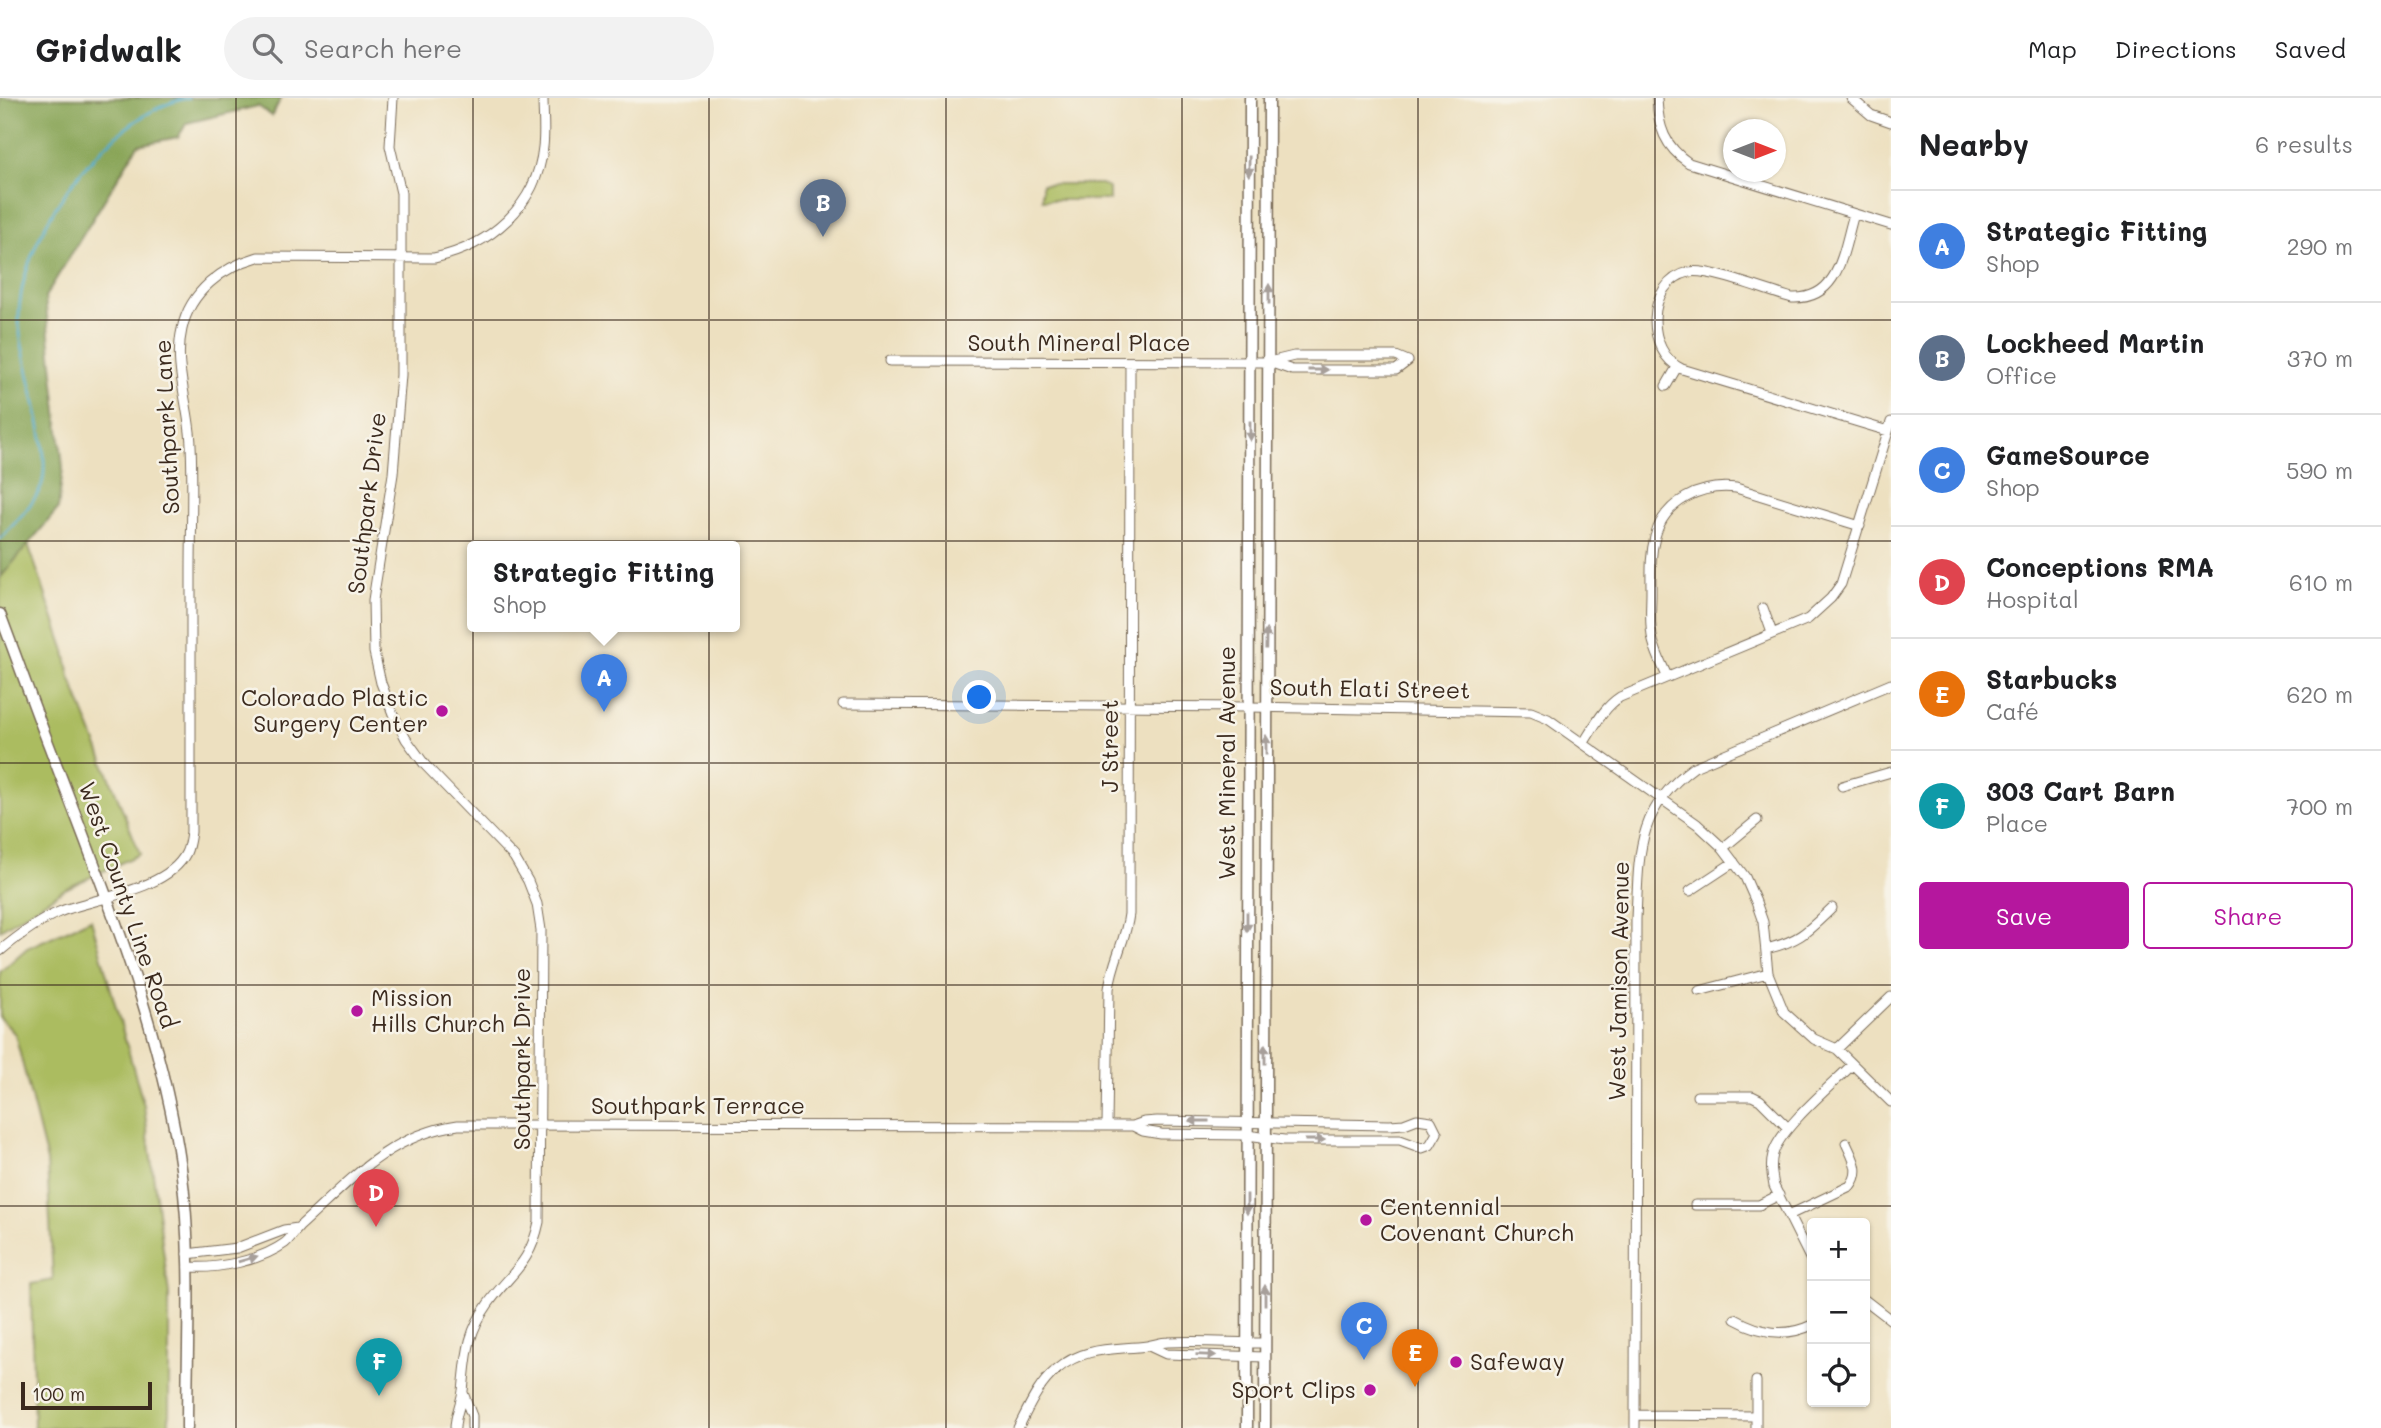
<!DOCTYPE html>
<html lang="en">
<head>
<meta charset="utf-8">
<style>
  body { margin:0; font-family:Mali,sans-serif; background:#f2f2f2; color:#202124 }
  .controls { position:absolute; right:21px; bottom:21px; display:grid; overflow:hidden; border-radius:7px; box-shadow:0 2px 5px #0004 }
  .controls button { width:63px; height:63px; display:grid; place-items:center; padding:0; border:0; border-bottom:2px solid #e0e0e0; background:#fff; color:#202124; font:35px sans-serif }
  .compass { position:absolute; left:1723px; top:21px; width:63px; height:63px; border-radius:50%; background:#fff; box-shadow:0 2px 5px #0004; rotate:90deg }
  .scale { position:absolute; left:21px; bottom:18px; width:131px; box-sizing:border-box; padding-left:7px; border:4px solid #3b2a1e; border-top:0; font-size:19px; line-height:24px; white-space:nowrap; color:#3b2a1e; -webkit-text-stroke:5px #f7f3e8; paint-order:stroke }
  .you { position:absolute; left:980px; top:600px; width:24px; height:24px; margin:-18px; border:5px solid #fff; border-radius:50%; background:#1a73e8; box-shadow:0 0 0 10px #1a73e833 }
  .badge { display:grid; place-items:center; width:46px; height:46px; border-radius:50%; background:#b5179e; color:#fff; font-size:23px; font-weight:700 }
  .pin { position:absolute; translate:-50% -58px; filter:drop-shadow(0 2px 4px #0008) }
  .pin::after { content:''; position:absolute; top:37px; width:24px; height:21px; background:inherit; clip-path:polygon(0 0,100% 0,50% 100%) }
  .popup { position:absolute; left:467px; top:443px; width:273px; height:91px; box-sizing:border-box; display:grid; place-content:center; border-radius:7px; background:#fff; filter:drop-shadow(0 2px 5px #0005); font-size:23px; white-space:nowrap; color:#757577 }
  .popup b { font-size:26px; color:#202124 }
  .popup::after { content:''; position:absolute; left:50%; top:100%; margin-left:-14px; border:14px solid transparent; border-top-color:#fff }
  .list { margin:0; padding:0; list-style:none }
  h2 { display:flex; justify-content:space-between; align-items:center; height:91px; margin:0; padding:0 28px; font-size:30px }
  h2 small { font-size:23px; font-weight:400; color:#757577 }
  .list li { display:grid; grid-template-columns:46px 1fr auto; gap:21px; align-items:center; box-sizing:border-box; height:112px; padding:0 28px; border-top:2px solid #e0e0e0 }
  .list b { display:block; font-size:26px; white-space:nowrap }
  .list p { margin:0; font-size:23px; white-space:nowrap; color:#757577 }
  .list em { font-size:23px; font-style:normal; color:#757577 }
  .actions { display:flex; gap:14px; padding:21px 28px }
  .actions a { flex:1; padding:16px 0; border:2px solid #b5179e; border-radius:7px; text-align:center; font-size:24px; color:#b5179e }
  .actions .main { background:#b5179e; color:#fff }
  .icon { flex:none; width:38px; height:38px; fill:none; stroke:currentColor; stroke-width:2; stroke-linecap:round; stroke-linejoin:round }
  .map { position:relative; flex:none; width:1891px; height:1330px; overflow:hidden }
  header { display:flex; align-items:center; gap:42px; box-sizing:border-box; height:98px; padding:0 35px; background:#fff; border-bottom:2px solid #e0e0e0 }
  header strong { font-size:33px }
  nav { display:flex; gap:38px; margin-inline-start:auto; font-size:24px }
  .search { width:490px; height:63px; background:#f2f2f2; display:flex; align-items:center; gap:18px; box-sizing:border-box; padding:0 24px; border-radius:38px; color:#757577; font-size:26px }
  main { display:flex }
  aside { flex:1; background:#fff }
  .map>svg:first-child { display:block }
  .green { fill:#abbc60; stroke:#73733f; stroke-width:2 }
  .forest { fill:#88a456; stroke:#62673a; stroke-width:2 }
  .lines { fill:none; stroke-linecap:round; stroke-linejoin:round }
  .stream { stroke:#4dabcc; stroke-width:2.5 }
  .minor-casing { stroke:#796a57; stroke-width:11 }
  .major-casing { stroke:#796a57; stroke-width:13 }
  .minor { stroke:#fff; stroke-width:9 }
  .major { stroke:#fff; stroke-width:10 }
  .oneway { fill:#a79f9a }
  .grid { fill:none; stroke:#3b2a1e; stroke-width:2; stroke-opacity:0.55 }
  .poi-dot { fill:#b5179e; stroke:#f7f3e8; stroke-width:2.5 }
  .labels { text-anchor:middle; stroke-width:5; stroke-linejoin:round; paint-order:stroke }
  .street-label { font-size:23px; fill:#3b2a1e; stroke:#f7f3e8 }
  .poi-label { font-size:23px; fill:#3b2a1e; stroke:#f7f3e8; text-anchor:start }
</style>
</head>
<body>
<header>
<strong>Gridwalk</strong>
<div class="search"><svg class="icon" aria-label="search" viewBox="0 0 24 24"><circle cx="10" cy="10" r="6"/><path d="M15 15l6 6"/></svg>Search here</div>
<nav><a>Map</a><a>Directions</a><a>Saved</a></nav>
</header>
<main>
<div class="map">
<svg width="1891" height="1330" viewBox="0 0 1891 1330">
  <rect width="100%" height="100%" fill="#f7f3e8"/>
  <filter id="ink" filterUnits="userSpaceOnUse"><feTurbulence type="fractalNoise" baseFrequency=".0143" numOctaves="2"/><feDisplacementMap in="SourceGraphic" scale="14" xChannelSelector="R" yChannelSelector="G"/><feConvolveMatrix kernelMatrix="1 2 1 2 8 2 1 2 1" color-interpolation-filters="sRGB"/></filter>
  <filter id="wash" filterUnits="userSpaceOnUse"><feTurbulence type="fractalNoise" baseFrequency=".00686" numOctaves="4" result="noise"/><feDisplacementMap in="SourceGraphic" scale="28" xChannelSelector="R" yChannelSelector="G"/><feGaussianBlur stdDeviation="1.57" result="paint"/><feColorMatrix in="noise" values="0 0 0 0 0 0 0 0 0 0 0 0 0 0 0 0 0 1.4 0 .05"/><feComposite in="paint" operator="in"/></filter>
  <g filter="url(#wash)">
    <rect width="100%" height="100%" fill="#ede0c0"/>
    <path class="green" d="M1042 86H1101L1109 91V102H1042Z
      M28 446 65 553 70 579 140 756 65 791 0 832V480Z
      M91 821 144 1008 169 1196V1330H34L31 1186 53 1182 47 1063 15 936 0 920V874L27 850Z"/>
    <path class="forest" d="M0 0H281L272 18 258 8 187 25 178 39 138 47 45 199 63 370 58 411 0 480Z"/>
    <g class="lines">
      <path class="stream" d="M0 441C12 428 37 403 42 386 52 350 25 275 20 235 8 150 103 16 188 0"/>
    </g>
  </g>
  <g filter="url(#ink)">
    <g class="lines">
      <defs>
        <path id="minor" d="M393 0 390 48 401 95V277L393 376 373 502 374 554 381 585 393 616 406 641 425 667 514 759 528 783 537 806 541 832 539 1124C530 1167 511 1174 488 1206 466 1237 467 1258 463 1293 461 1306 455 1317 455 1330
          M1657 0C1658 29 1665 49 1689 65L1891 127
          M1851 0 1871 17 1891 24
          M1854 116C1843 152 1840 202 1792 200 1770 194 1709 170 1689 174 1645 184 1645 254 1682 271L1888 333
          M890 263 1269 264 1292 272H1396L1408 263 1396 258H1294L1269 264
          M1666 288 1677 269
          M1763 510 1772 535
          M1667 578C1662 567 1656 555 1653 543 1649 527 1651 509 1651 494 1651 475 1650 457 1655 439 1664 403 1701 386 1736 390L1860 428
          M843 606 1248 609 1531 614 1548 621 1697 726 1723 750 1745 779 1756 804 1763 824 1768 875 1784 914 1814 941 1837 951 1891 1004
          M1583 646C1594 629 1603 610 1620 599L1808 521 1831 500 1841 486 1891 324
          M1842 688 1891 674
          M1723 750 1757 722
          M1690 793 1734 764
          M1766 851C1800 843 1808 833 1832 810
          M0 853C18 838 38 823 59 814 94 800 168 792 186 755 189 749 190 741 191 734 191 647 191 561 191 474 191 432 193 389 191 347 190 309 173 269 182 231 190 193 223 169 258 159L434 160C490 148 537 108 543 49 545 33 543 16 543 0
          M1699 893 1768 875
          M1837 951 1891 899
          M1697 998H1752L1760 1002 1788 1030
          M1107 1028 1109 891C1112 864 1126 842 1129 816L1130 264
          M1695 1107H1759L1779 1097
          M1789 1117 1850 1088C1862 1073 1853 1061 1846 1045
          M187 1156 237 1150 284 1132 298 1130
          M1812 1164 1774 1088C1772 1077 1770 1067 1773 1056 1780 1030 1832 987 1852 967
          M188 1169C218 1171 260 1163 285 1145 291 1140 294 1134 299 1129 349 1084 388 1037 458 1027L1133 1028 1144 1024 1157 1023 1390 1027 1404 1026 1417 1021 1431 1023 1437 1035 1430 1047 1422 1050 1400 1042H1284L1247 1037 1161 1036 1143 1033 1133 1028
          M1865 1202 1891 1222
          M1735 1221C1760 1235 1785 1240 1812 1227
          M1149 1248 1166 1256 1265 1259
          M463 1295 472 1318V1330
          M1635 1317 1756 1318V1330
          M1756 1318V1283
          M1018 1330C1029 1309 1038 1287 1056 1272 1084 1248 1114 1252 1147 1248 1154 1247 1161 1244 1168 1244 1200 1242 1233 1245 1265 1245
          M1635 1330 1636 821C1639 756 1636 711 1694 669L1891 586"/>
        <path id="major" d="M0 516C17 561 33 606 50 650 102 788 160 923 181 1070 193 1156 187 1244 187 1330
          M1247 1330 1250 0
          M1265 1330 1269 0"/>
      </defs>
      <use href="#minor" class="minor-casing"/>
      <use href="#major" class="major-casing"/>
      <use href="#minor" class="minor"/>
      <use href="#major" class="major"/>
    </g>
    <defs><path id="oneway-solid" d="M-6-.8H1V-3.2L6.5 0L1 3.2V.8H-6Z" transform="scale(1.75)"/></defs>
    <g class="oneway">
      <use href="#oneway-solid" transform="translate(1249 68) rotate(91)"/>
      <use href="#oneway-solid" transform="translate(1269 196) rotate(-90)"/>
      <use href="#oneway-solid" transform="translate(1318 272)"/>
      <use href="#oneway-solid" transform="translate(1250 333) rotate(90)"/>
      <use href="#oneway-solid" transform="translate(1266 541) rotate(-89)"/>
      <use href="#oneway-solid" transform="translate(1266 647) rotate(-90)"/>
      <use href="#oneway-solid" transform="translate(1247 824) rotate(90)"/>
      <use href="#oneway-solid" transform="translate(1265 956) rotate(-90)"/>
      <use href="#oneway-solid" transform="translate(1199 1023) rotate(-180)"/>
      <use href="#oneway-solid" transform="translate(1315 1042)"/>
      <use href="#oneway-solid" transform="translate(1247 1106) rotate(90)"/>
      <use href="#oneway-solid" transform="translate(248 1161) rotate(-16)"/>
      <use href="#oneway-solid" transform="translate(1265 1197) rotate(-90)"/>
      <use href="#oneway-solid" transform="translate(1206 1257) rotate(2)"/>
    </g>
  </g>
  <path class="grid" d="M236 0V1330M473 0V1330M709 0V1330M946 0V1330M1182 0V1330M1418 0V1330M1655 0V1330M0 222H1891M0 443H1891M0 665H1891M0 887H1891M0 1108H1891"/>
  <g class="poi-dot">
    <circle cx="442" cy="613" r="7"/>
    <circle cx="357" cy="913" r="7"/>
    <circle cx="1366" cy="1122" r="7"/>
    <circle cx="1456" cy="1264" r="7"/>
    <circle cx="1370" cy="1292" r="7"/>
  </g>
  <g class="labels">
    <g class="street-label">
      <text x="1079" y="253">South Mineral Place</text>
      <text transform="translate(167 329) rotate(-93)" y="8">Southpark Lane</text>
      <text transform="translate(367 405) rotate(-83)" y="8">Southpark Drive</text>
      <text transform="translate(1370 591) rotate(1)" y="8">South Elati Street</text>
      <text transform="translate(1110 648) rotate(-90)" y="8">J Street</text>
      <text transform="translate(1227 665) rotate(-90)" y="8">West Mineral Avenue</text>
      <text transform="translate(128 807) rotate(71)" y="8">West County Line Road</text>
      <text transform="translate(1619 883) rotate(-89)" y="8">West Jamison Avenue</text>
      <text transform="translate(522 961) rotate(-90)" y="8">Southpark Drive</text>
      <text x="698" y="1016">Southpark Terrace</text>
    </g>
    <g class="poi-label">
      <text x="428" y="608" text-anchor="end">Colorado Plastic<tspan x="428" dy="26">Surgery Center</tspan></text>
      <text x="371" y="908">Mission<tspan x="371" dy="26">Hills Church</tspan></text>
      <text x="1380" y="1117">Centennial<tspan x="1380" dy="26">Covenant Church</tspan></text>
      <text x="1470" y="1272">Safeway</text>
      <text x="1356" y="1300" text-anchor="end">Sport Clips</text>
    </g>
  </g>
</svg>
<div class="controls">
<button>+</button>
<button>−</button>
<button><svg class="icon" aria-label="locate" viewBox="0 0 24 24"><circle cx="12" cy="12" r="6"/><path d="M12 2v4M12 18v4M2 12h4M18 12h4"/></svg></button>
</div>
<svg class="compass" viewBox="-18 -18 36 36"><path d="M0-13l5 13h-10z" fill="#e53935"/><path d="M0 13l5-13h-10z" fill="#757577"/></svg>
<div class="scale">100 m</div>
<div class="you"></div>
<div class="pin badge" style="left:604px;top:614px;background:#3f7fe0">A</div>
<div class="popup"><b>Strategic Fitting</b>Shop</div>
<div class="pin badge" style="left:823px;top:139px;background:#5c6f8a">B</div>
<div class="pin badge" style="left:1364px;top:1262px;background:#3f7fe0">C</div>
<div class="pin badge" style="left:376px;top:1129px;background:#e0444e">D</div>
<div class="pin badge" style="left:1415px;top:1289px;background:#e8710a">E</div>
<div class="pin badge" style="left:379px;top:1298px;background:#0f9aa8">F</div>
</div>
<aside>
<h2>Nearby<small>6 results</small></h2>
<ul class="list">
<li><span class="badge" style="background:#3f7fe0">A</span><div><b>Strategic Fitting</b><p>Shop</p></div><em>290 m</em></li>
<li><span class="badge" style="background:#5c6f8a">B</span><div><b>Lockheed Martin</b><p>Office</p></div><em>370 m</em></li>
<li><span class="badge" style="background:#3f7fe0">C</span><div><b>GameSource</b><p>Shop</p></div><em>590 m</em></li>
<li><span class="badge" style="background:#e0444e">D</span><div><b>Conceptions RMA</b><p>Hospital</p></div><em>610 m</em></li>
<li><span class="badge" style="background:#e8710a">E</span><div><b>Starbucks</b><p>Café</p></div><em>620 m</em></li>
<li><span class="badge" style="background:#0f9aa8">F</span><div><b>303 Cart Barn</b><p>Place</p></div><em>700 m</em></li>
</ul>
<div class="actions"><a class="main">Save</a><a>Share</a></div>
</aside>
</main>
</body>
</html>
